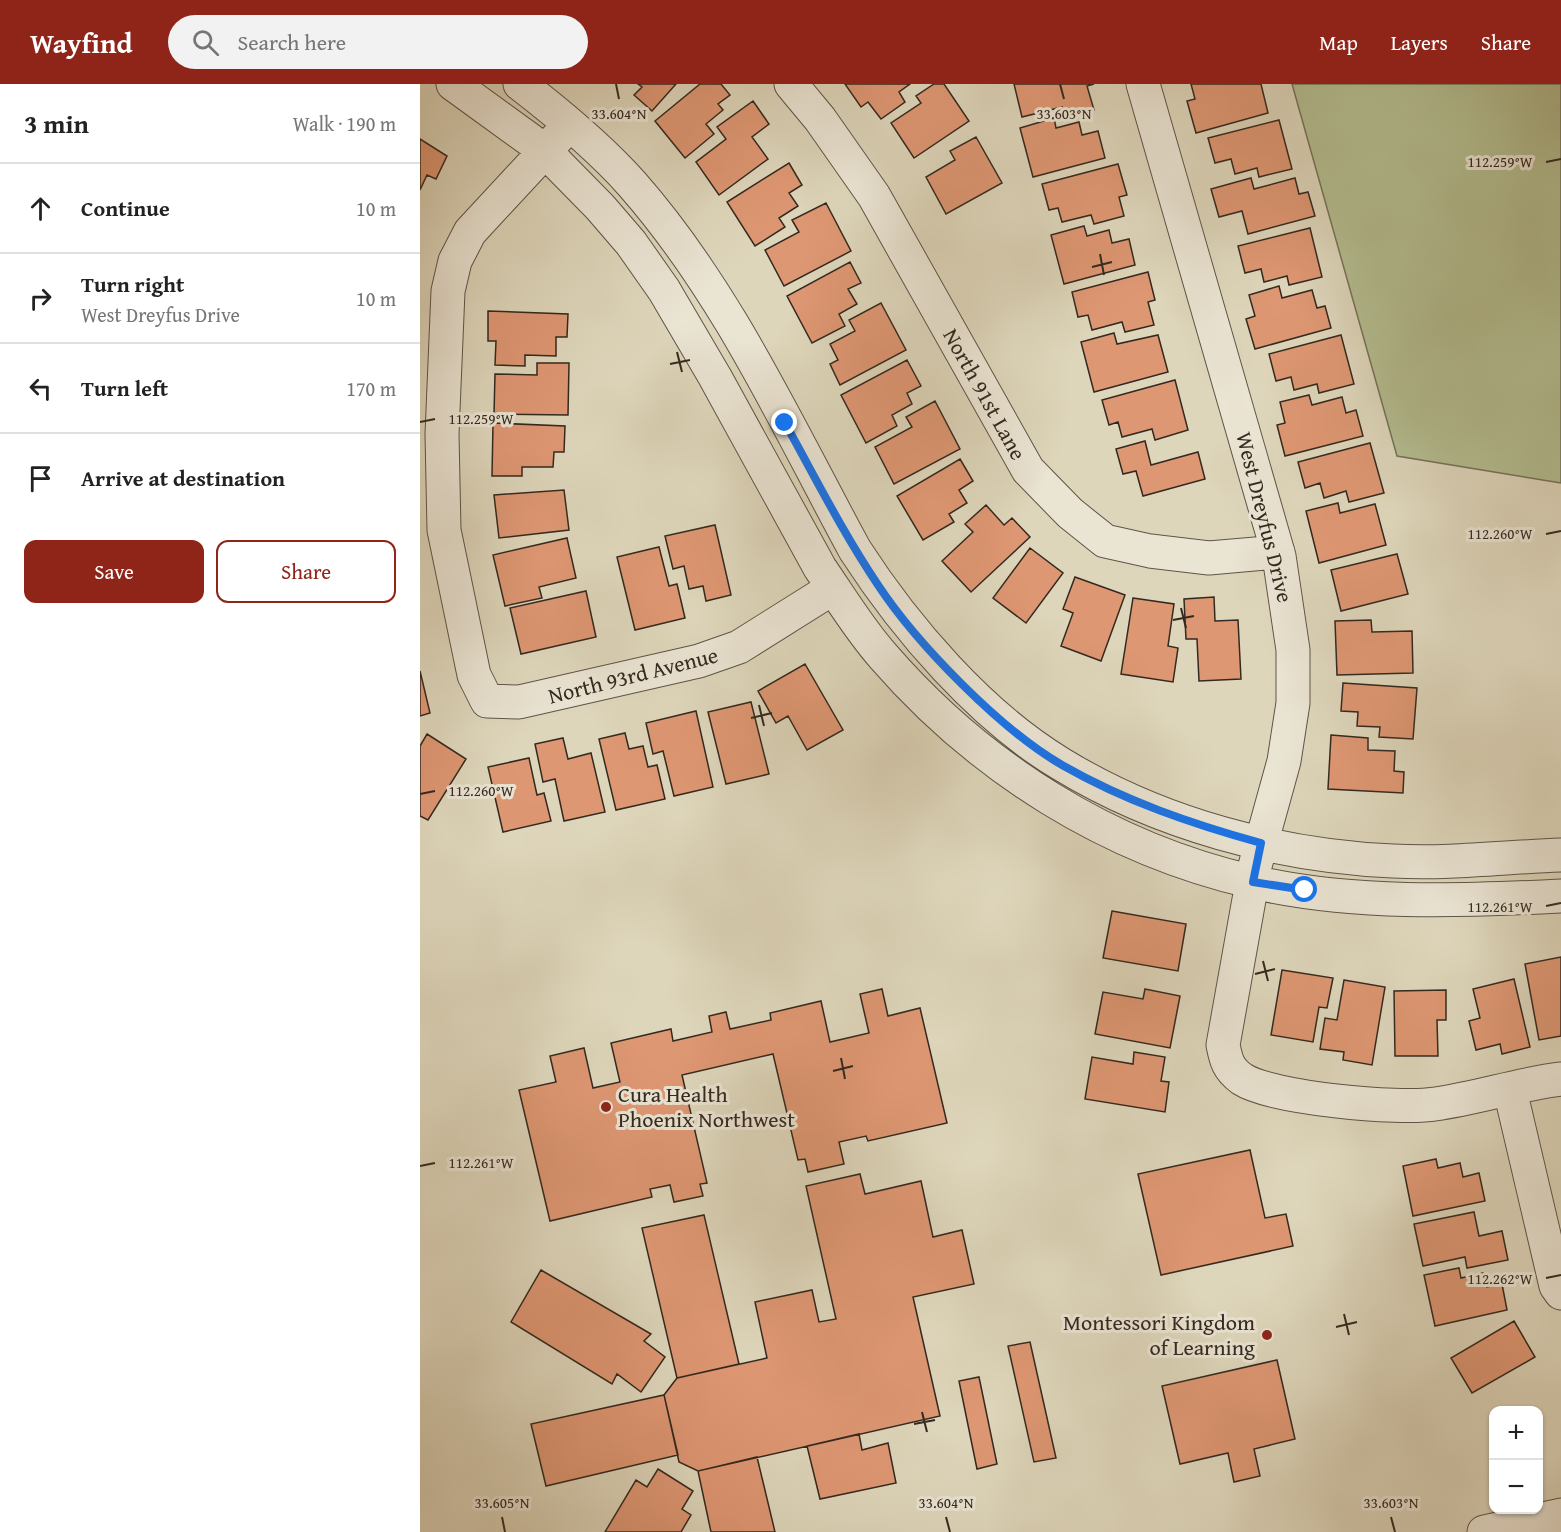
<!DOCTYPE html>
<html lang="en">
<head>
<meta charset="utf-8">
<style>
  body { margin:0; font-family:"Gentium Book Plus",serif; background:#f2f2f2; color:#222 }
  .controls { position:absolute; right:18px; bottom:18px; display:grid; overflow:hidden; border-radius:12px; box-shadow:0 2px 4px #0004 }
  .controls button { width:54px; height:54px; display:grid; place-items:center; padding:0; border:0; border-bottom:2px solid #e0e0e0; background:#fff; color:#222; font:30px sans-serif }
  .stop { position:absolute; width:18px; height:18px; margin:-14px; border:4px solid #1a73e8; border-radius:50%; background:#fff }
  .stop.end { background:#1a73e8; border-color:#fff; box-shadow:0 2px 6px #0008 }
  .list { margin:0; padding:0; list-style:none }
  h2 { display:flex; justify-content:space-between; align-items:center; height:78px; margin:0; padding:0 24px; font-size:26px }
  h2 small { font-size:20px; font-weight:400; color:#767676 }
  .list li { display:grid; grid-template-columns:39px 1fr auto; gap:18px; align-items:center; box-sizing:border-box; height:90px; padding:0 24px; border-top:2px solid #e0e0e0 }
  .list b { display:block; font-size:22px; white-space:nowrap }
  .list p { margin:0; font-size:20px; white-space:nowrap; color:#767676 }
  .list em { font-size:20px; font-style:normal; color:#767676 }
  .actions { display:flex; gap:12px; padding:18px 24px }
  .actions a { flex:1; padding:14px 0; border:2px solid #8f2418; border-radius:12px; text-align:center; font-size:21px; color:#8f2418 }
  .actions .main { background:#8f2418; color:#fff }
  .icon { flex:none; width:33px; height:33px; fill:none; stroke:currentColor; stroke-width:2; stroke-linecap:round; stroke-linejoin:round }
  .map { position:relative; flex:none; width:1141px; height:1448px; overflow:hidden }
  header { display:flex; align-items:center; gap:36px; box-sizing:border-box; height:84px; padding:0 30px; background:#8f2418; color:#fff }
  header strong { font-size:28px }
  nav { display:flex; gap:33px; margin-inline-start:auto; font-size:21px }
  .search { width:420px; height:54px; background:#f2f2f2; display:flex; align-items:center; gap:15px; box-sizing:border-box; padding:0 21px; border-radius:33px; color:#767676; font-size:22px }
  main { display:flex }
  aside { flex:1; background:#fff }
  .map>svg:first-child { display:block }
  .green { fill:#b3bd90; stroke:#737358; stroke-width:1.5 }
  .building { fill:#de9773; stroke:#332920; stroke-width:1.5 }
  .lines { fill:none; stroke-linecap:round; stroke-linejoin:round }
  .minor-casing { stroke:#5e5447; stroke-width:35 }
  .minor { stroke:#eae4d3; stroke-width:33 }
  .route { stroke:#1a73e8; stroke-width:8 }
  .ticks { fill:none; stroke:#332920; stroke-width:2 }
  .poi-dot { fill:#8f2418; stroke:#eae4d3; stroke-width:2 }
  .labels { text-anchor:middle; stroke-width:6; stroke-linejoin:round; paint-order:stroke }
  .street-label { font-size:22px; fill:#332920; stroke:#eae4d3 }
  .poi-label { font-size:22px; fill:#332920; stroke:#eae4d3; text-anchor:start }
  .ticks-label { font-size:15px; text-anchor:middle; fill:#332920; stroke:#eae4d3; stroke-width:6; stroke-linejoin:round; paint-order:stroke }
</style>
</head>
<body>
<header>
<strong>Wayfind</strong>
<div class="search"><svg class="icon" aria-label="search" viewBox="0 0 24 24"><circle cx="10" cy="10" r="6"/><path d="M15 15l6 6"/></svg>Search here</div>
<nav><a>Map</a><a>Layers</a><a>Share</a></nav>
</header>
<main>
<aside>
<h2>3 min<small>Walk · 190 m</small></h2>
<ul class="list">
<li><svg class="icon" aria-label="ahead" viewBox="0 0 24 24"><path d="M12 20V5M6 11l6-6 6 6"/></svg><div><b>Continue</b></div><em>10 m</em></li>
<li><svg class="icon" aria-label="right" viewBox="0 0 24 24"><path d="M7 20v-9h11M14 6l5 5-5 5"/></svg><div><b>Turn right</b><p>West Dreyfus Drive</p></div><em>10 m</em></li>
<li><svg class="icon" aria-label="left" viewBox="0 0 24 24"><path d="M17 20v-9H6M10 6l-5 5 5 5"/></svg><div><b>Turn left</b></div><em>170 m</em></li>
<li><svg class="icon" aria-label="arrive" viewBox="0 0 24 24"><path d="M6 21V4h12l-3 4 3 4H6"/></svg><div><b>Arrive at destination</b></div></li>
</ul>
<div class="actions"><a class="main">Save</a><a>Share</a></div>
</aside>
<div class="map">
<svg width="1141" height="1448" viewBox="0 0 1141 1448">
  <rect width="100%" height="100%" fill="#ded6bb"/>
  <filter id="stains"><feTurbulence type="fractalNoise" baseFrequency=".00333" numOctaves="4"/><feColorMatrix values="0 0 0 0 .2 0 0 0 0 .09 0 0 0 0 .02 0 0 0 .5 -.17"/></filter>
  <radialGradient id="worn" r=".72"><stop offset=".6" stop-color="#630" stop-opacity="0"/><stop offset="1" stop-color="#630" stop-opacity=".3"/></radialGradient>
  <path class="green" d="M872 0H1141V399L977 372Z"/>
  <path class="building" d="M218 0H256L232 27 214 11 222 3Z
    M280 0H301L310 11 298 20 303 26 286 40 294 50 265 74 235 37Z
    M425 0H490L479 8 485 18 461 35 448 18 441 23Z
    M514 0H524L549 37 494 74 471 39 501 19 496 12Z
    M594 0H674L667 2 674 26 644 34 642 23 602 33Z
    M771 0H841L848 29 776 49 767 17 775 15Z
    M333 17 349 40 332 53 348 75 299 111 276 78 306 55 297 43Z
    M634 34 636 44 659 38 662 51 678 47 685 74 613 93 600 44Z
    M859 36 872 85 839 93 837 84 815 90 811 75 795 79 788 54Z
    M556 53 582 99 526 130 506 93 535 76 530 67Z
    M0 55 27 72 16 95 7 91 0 106Z
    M369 79 382 101 369 109 378 122 359 134 365 143 335 162 307 118Z
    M698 80 707 111 699 113 704 132 674 140 671 131 642 138 638 124 629 126 622 100Z
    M831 94 834 105 875 94 879 110 888 108 895 132 828 150 822 127 799 133 791 105Z
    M406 119 431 167 364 202 345 166 379 148 372 136Z
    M664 142 667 152 689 146 692 159 709 155 715 181 644 200 631 151Z
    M890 144 902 193 869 201 867 192 844 198 841 185 825 189 818 162Z
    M430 178 441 199 428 205 437 220 419 230 425 242 392 259 367 212Z
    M728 188 735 216 728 218 734 241 705 248 702 238 672 246 668 231 658 233 652 208Z
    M859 202 862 214 892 206 897 224 905 222 911 244 835 265 826 235 835 232 829 211Z
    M461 219 486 266 420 301 410 280 418 276 410 260 435 247 429 236Z
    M68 227 148 230 147 253H136V272L105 271V282L75 281 76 257H68Z
    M694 249 697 260 738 251 748 288 674 308 661 258Z
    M921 251 934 300 899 309 897 300 874 306 871 293 856 297 849 270Z
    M487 276 501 302 487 309 492 320 472 331 477 342 446 359 421 311Z
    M117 279H149L148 331 74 330 75 290 117 291Z
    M755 296 768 346 735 356 732 345 702 353 698 338 689 341 682 316Z
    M889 311 892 321 922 313 926 329 936 326 943 352 865 372 857 341 865 339 860 318Z
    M515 317 540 365 474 400 455 363 492 343 486 333Z
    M73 339 145 342 144 368H134L133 383H102V392H72Z
    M725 357 731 381 778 368 785 395 723 412 716 387 703 390 696 365Z
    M950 359 964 409 929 418 926 407 904 414 900 399 885 404 878 378Z
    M540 375 553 397 539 406 547 419 529 430 534 438 503 456 477 412Z
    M144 406 149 446 79 454 74 411Z
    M918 419 920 429 955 420 966 461 899 479 886 427Z
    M566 421 584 441 592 434 610 453 551 508 522 477 553 448 545 440Z
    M295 441 311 511 286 517 283 502 269 505 264 482 253 485 245 452Z
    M147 454 156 494 119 503 122 514 85 522 73 471Z
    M239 463 249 502 257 500 265 534 215 546 197 473Z
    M610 464 643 489 606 539 573 514Z
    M977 470 988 510 921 527 911 486Z
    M655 493 705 511 681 577 641 562 653 529 643 525Z
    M166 507 176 553 101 570 90 524Z
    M794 513 795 537 818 536 821 595 779 597 777 555H766L764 515Z
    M713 514 754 520 748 562 758 564 753 598 701 590Z
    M951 536 952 548 992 547 993 589 917 591 915 537Z
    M385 580 423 646 387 666 368 632 356 639 338 607Z
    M0 587 10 629 0 632Z
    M923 599 997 604 993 655 959 653 960 643 937 642 938 628 921 627Z
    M331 618 349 690 306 700 288 628Z
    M276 627 293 703 254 712 243 667 233 670 226 639Z
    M205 649 209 665 223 662 228 683 237 681 245 715 196 726 179 655Z
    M7 650 46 675 8 736 0 732V662Z
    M911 651 948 654V666L975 667 974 687 984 688 983 709 908 705Z
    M143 654 148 675 171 669 185 728 144 737 135 695 123 698 115 660Z
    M109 674 117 711 124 709 131 737 83 748 68 683Z
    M692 827 766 840 758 887 683 874Z
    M1141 873V952L1119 956 1105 880Z
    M862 886 913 894 907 924 899 923 893 958 851 951Z
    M1094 895 1110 963 1082 970 1080 960 1056 966 1049 937 1060 934 1053 905Z
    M924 896 965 903 952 981 923 976 924 968 900 965 905 934 917 936Z
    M462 905 468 932 500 924 527 1039 448 1057 446 1052 419 1058 424 1080 388 1088 385 1075 378 1076 353 970 262 991 287 1099 280 1100 283 1112 254 1118 250 1101 230 1105 232 1113 130 1137 99 1006 136 998 130 972 164 964 173 1004 200 998 191 959 251 945 253 957 292 948 289 932 306 928 310 945 351 936 350 929 401 917 410 958 449 949 440 910Z
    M725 905 760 912 750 964 675 950 683 908 723 915Z
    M1026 906V936H1017L1018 972H975L974 907Z
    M714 968 745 973 741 997 749 998 745 1028 665 1015 672 973 713 980Z
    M830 1066 845 1134 866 1130 873 1162 741 1191 718 1090Z
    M1016 1075 1018 1084 1040 1079 1043 1093 1059 1089 1065 1117 993 1132 983 1082Z
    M440 1090 445 1110 501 1097 513 1153 542 1146 554 1200 493 1213 520 1332 278 1387 259 1378 244 1311 257 1294 347 1274 335 1218 392 1206 399 1238 416 1235 386 1102Z
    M1054 1128 1059 1152 1082 1147 1088 1176 1047 1184 1045 1173 1003 1182 994 1140Z
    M284 1131 319 1280 257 1294 222 1144Z
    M1039 1184 1041 1194 1063 1189 1067 1203 1082 1200 1087 1226 1015 1242 1004 1191Z
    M121 1186 231 1250 224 1257 245 1273 221 1308 197 1290 192 1300 91 1238Z
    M1094 1237 1115 1273 1052 1309 1031 1274Z
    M610 1258 636 1374 614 1378 588 1262Z
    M857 1276 875 1355 834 1365 840 1392 814 1398 808 1369 760 1380 742 1302Z
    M559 1293 577 1380 557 1385 539 1297Z
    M244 1311 258 1371 126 1402 111 1340Z
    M439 1350 442 1366 468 1359 476 1399 400 1415 387 1362Z
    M337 1373 355 1448H291L278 1387Z
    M238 1385 273 1407 262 1425 271 1431 261 1448H185L216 1396 227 1403Z"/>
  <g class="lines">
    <defs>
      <path id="minor" d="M33 0 124 66 180 123 211 159 244 206 295 293 400 484C420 513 439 545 463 572 560 684 689 765 833 798 932 821 1040 817 1141 812
        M100 0C139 30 179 63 212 100 307 208 367 341 435 466 486 545 560 631 641 680 739 740 859 772 973 777 1029 780 1086 773 1141 771
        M371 0 400 35 454 112 608 386 650 429 685 457 730 467 789 474 858 468
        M723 0 859 472 873 566V619L864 677 835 782 803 961C806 976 808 985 822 995 851 1014 979 1026 1015 1020 1058 1014 1099 1000 1141 995
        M139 52 50 148 35 177 28 207 22 350 24 446 54 591 67 617 99 618 279 577 319 563 413 504
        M1090 1006 1136 1202 1141 1209
        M1064 1448 1141 1431"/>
    </defs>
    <use href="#minor" class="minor-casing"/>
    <use href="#minor" class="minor"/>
  </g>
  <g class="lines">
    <path class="route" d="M365 339C395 393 423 449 458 501 497 560 581 646 642 681 705 717 772 740 841 759L833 798 885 806"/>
  </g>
  <path class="ticks" d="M196 0 199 15M640 0 644 15M1126 78 1141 75M680 170 684 191M672 183 692 178M257 268 262 288M250 280 270 276M0 338 15 335M1126 450 1141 447M761 524 766 544M753 536 774 532M339 621 344 642M331 634 352 629M0 710 15 707M1126 822 1141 819M843 877 848 897M835 890 855 885M421 974 425 995M413 987 433 982M0 1082 15 1079M1126 1194 1141 1191M924 1230 929 1251M916 1243 937 1238M502 1328 507 1348M494 1340 515 1336M82 1433 85 1448M526 1433 530 1448M971 1433 975 1448"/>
  <g class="poi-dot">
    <circle cx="186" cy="1023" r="6"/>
    <circle cx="847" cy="1251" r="6"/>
  </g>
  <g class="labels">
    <g class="street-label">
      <text transform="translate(565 310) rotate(61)" y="8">North 91st Lane</text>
      <text transform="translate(845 433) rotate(76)" y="8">West Dreyfus Drive</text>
      <text transform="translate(213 591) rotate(-14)" y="8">North 93rd Avenue</text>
    </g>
    <g class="poi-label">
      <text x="198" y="1018">Cura Health<tspan x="198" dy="25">Phoenix Northwest</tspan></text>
      <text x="835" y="1246" text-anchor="end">Montessori Kingdom<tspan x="835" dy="25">of Learning</tspan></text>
    </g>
  </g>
  <g class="ticks-label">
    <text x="199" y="35">33.604°N</text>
    <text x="644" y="35">33.603°N</text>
    <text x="1080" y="83">112.259°W</text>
    <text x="61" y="340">112.259°W</text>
    <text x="1080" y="455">112.260°W</text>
    <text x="61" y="712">112.260°W</text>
    <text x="1080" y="828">112.261°W</text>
    <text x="61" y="1084">112.261°W</text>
    <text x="1080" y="1200">112.262°W</text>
    <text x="82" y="1424">33.605°N</text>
    <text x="526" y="1424">33.604°N</text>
    <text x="971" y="1424">33.603°N</text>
  </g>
  <rect width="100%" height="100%" filter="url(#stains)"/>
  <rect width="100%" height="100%" fill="url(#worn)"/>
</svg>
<div class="controls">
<button>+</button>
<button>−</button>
</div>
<div class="stop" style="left:885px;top:806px"></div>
<div class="stop end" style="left:365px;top:339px"></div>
</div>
</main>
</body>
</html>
